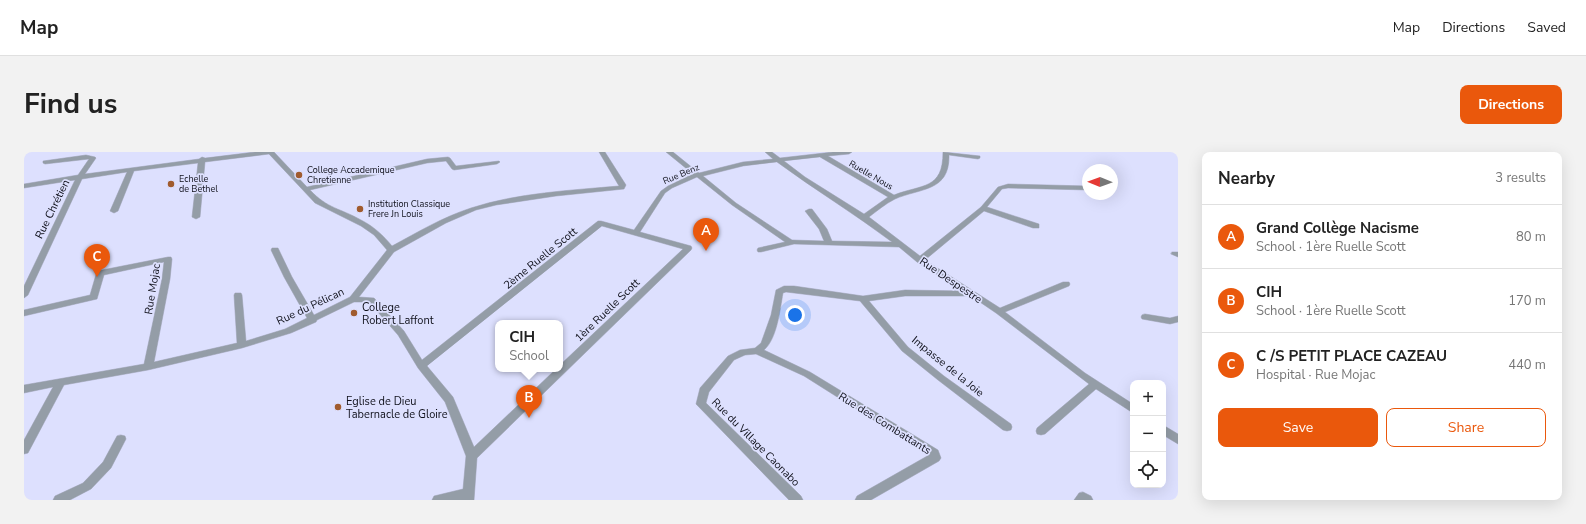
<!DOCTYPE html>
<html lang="en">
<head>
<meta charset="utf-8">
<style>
  body { margin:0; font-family:"Nunito Sans",sans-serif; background:#f2f2f2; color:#222 }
  .controls { position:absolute; right:12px; bottom:12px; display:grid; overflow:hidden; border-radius:8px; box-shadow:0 4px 16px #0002 }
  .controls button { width:36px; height:36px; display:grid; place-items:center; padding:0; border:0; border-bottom:1px solid #e0e0e0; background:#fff; color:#222; font:20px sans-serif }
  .compass { position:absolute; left:1058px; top:12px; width:36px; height:36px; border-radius:50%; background:#fff; box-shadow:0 4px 16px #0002; rotate:271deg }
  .you { position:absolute; left:771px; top:163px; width:14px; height:14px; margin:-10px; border:3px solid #fff; border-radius:50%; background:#1a73e8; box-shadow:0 0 0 6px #1a73e833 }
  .badge { display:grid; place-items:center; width:26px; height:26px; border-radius:50%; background:#ea580c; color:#fff; font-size:13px; font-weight:700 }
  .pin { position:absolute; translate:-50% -33px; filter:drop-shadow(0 1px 2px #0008) }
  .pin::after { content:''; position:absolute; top:21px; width:14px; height:12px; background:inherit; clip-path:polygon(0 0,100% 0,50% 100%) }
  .popup { position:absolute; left:471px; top:168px; width:68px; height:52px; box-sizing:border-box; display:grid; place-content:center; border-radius:8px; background:#fff; filter:drop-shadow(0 1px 3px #0005); font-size:13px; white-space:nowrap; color:#767676 }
  .popup b { font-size:15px; color:#222 }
  .popup::after { content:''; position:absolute; left:50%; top:100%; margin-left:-8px; border:8px solid transparent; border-top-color:#fff }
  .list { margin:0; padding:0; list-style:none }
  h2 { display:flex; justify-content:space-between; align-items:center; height:52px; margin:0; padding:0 16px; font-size:17px }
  h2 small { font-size:13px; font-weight:400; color:#767676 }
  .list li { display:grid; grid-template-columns:26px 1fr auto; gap:12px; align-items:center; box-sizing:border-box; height:64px; padding:0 16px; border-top:1px solid #e0e0e0 }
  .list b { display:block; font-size:15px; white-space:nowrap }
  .list p { margin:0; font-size:13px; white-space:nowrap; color:#767676 }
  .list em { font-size:13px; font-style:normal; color:#767676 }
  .actions { display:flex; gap:8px; padding:12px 16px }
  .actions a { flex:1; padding:9px 0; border:1px solid #ea580c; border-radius:8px; text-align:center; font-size:14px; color:#ea580c }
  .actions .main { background:#ea580c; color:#fff }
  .icon { flex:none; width:22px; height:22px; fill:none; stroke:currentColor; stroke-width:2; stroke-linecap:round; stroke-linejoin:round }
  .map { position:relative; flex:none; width:1154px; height:348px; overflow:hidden; border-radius:8px }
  header { display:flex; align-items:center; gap:24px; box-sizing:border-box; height:56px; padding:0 20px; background:#fff; border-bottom:1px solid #e0e0e0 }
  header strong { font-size:19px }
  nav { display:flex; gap:22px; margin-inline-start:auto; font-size:14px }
  .intro { display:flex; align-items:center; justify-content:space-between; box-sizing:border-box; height:96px; padding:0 24px }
  h1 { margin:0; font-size:28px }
  .button { padding:10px 18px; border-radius:8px; background:#ea580c; color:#fff; font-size:14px; font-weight:700 }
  main { display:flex; gap:24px; padding:0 24px }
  aside { flex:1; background:#fff; border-radius:8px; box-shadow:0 4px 16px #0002 }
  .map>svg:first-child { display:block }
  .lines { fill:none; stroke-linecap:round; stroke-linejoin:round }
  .minor-casing { stroke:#b8bbd5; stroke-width:1 }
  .minor { fill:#949da7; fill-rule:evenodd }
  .poi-dot { fill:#a05b2e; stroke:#dde0fe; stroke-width:1.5 }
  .labels { text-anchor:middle; stroke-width:3.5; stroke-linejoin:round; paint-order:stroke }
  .far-poi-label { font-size:9px; fill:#0f101a; stroke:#dde0fe; text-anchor:start }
  .far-street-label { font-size:9px; fill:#0f101a; stroke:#dde0fe }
  .street-label { font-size:11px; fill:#0f101a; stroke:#dde0fe }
  .poi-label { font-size:11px; fill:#0f101a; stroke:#dde0fe; text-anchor:start }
</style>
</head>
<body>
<header>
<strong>Map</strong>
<nav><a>Map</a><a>Directions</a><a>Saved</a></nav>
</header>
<div class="intro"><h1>Find us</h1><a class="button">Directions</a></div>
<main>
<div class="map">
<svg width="1154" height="348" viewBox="0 0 1154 348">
  <rect width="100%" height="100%" fill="#dde0fe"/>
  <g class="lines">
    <defs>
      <path id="minor" d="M231 0H250L283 35 403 7 424 5 426 6 432 14 475 9 476 10 473 12 430 18 428 17 422 9 403 11 286 38C304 57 316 56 337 68 349 74 359 83 368 94 394 80 419 65 447 56 492 41 549 38 595 34L575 0H581L602 33 600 37 532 44 472 53 452 58 422 71 370 100 335 145 350 146 380 179 398 208 574 69H577L610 78 637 39 644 34 669 22 642 0H649L675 21 719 10 749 7 741 0H748L756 6 809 0H828L825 2 804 4 870 43C898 32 919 38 919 0L956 4V6L954 7 925 3C926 40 896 36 871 47 861 52 853 59 845 65L896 104 957 55 974 35 984 32 1064 34V38L984 36 978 37 963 55 1015 72V76H1009L960 59 901 108 976 156 1039 130H1045L1046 132 1045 134 981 160 1061 221 1109 252V261L1072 237 1021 282 1017 283 1013 282 1012 279 1013 276 1065 232 972 161 947 144H881L845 149 884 195 920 224 987 272 988 275 987 278 983 279 979 278 914 228 878 199 836 149 762 140 759 141C756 158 753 187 740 198L786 220 914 298 917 306 915 309 847 348H831L833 344 905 303 780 224 732 202 721 203 710 208 685 240 682 251 777 344 779 348H765L672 252 676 236 704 204 716 198 731 196 737 191 747 163 752 138 760 134H770L839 144 881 138 939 139 893 110 875 95 770 92 737 100H734L733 98 734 96 761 90 708 53 673 25 648 36 641 41 616 80 667 94 668 96 667 98 453 306 450 348H408L410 344 439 337 442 304 421 250 394 216 374 183 345 150H330L293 168 292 170 267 181 218 196 124 218 40 233 4 301 0 302V288L29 235 0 241V233L120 212 138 127 140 110 80 123 73 147 0 164V158L66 143 73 119 144 105H147L148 107 146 127 130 210 213 191 210 143 211 141H217L218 143 222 189 261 177 283 166 260 125 247 98 248 96H254L255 98 268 125 290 163 326 145 363 98 350 83 337 74 291 51 245 2 181 10 176 65 172 67 168 65 174 11 110 19 94 59 90 61 86 59 103 20 58 27 4 143 0 146V134L51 28 0 36V32L54 23 65 7 21 12 19 11V9L62 3 71 5 72 6 61 22 175 7 178 5 181 6ZM796 5 864 45 840 62 781 25 760 9ZM753 10C791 38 831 62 868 90L808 89 803 77 788 57H785L781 59 795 77 800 89 768 88 712 51 679 24 719 14ZM578 74 659 97 536 213V217H532L450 295 429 245 403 214Z
        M1148 100H1154V105L1147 102Z
        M1121 162 1146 166 1154 164V170L1146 172 1118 167 1117 165 1118 163Z
        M1139 273 1154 282V292L1139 283Z
        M97 283 101 284 102 287 87 316 67 337 46 348H29L31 344 59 331 79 310 93 284Z
        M1059 340 1067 344 1069 348H1050L1055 341Z"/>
    </defs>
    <use href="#minor" class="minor-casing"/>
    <use href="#minor" class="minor"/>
  </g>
  <g class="poi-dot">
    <circle cx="275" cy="23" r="4"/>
    <circle cx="147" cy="32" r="4"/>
    <circle cx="336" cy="57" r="4"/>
    <circle cx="330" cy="161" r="4"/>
    <circle cx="314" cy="255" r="4"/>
  </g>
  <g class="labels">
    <g class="far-poi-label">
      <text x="283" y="21">College Accademique<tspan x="283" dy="10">Chretienne</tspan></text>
      <text x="155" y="30">Echelle<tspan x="155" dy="10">de Bethel</tspan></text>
      <text x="344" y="55">Institution Classique<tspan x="344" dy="10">Frere Jn Louis</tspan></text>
    </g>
    <g class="far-street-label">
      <text transform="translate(657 22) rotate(-23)" y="3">Rue Benz</text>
      <text transform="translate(847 23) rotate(30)" y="3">Ruelle Nous</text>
    </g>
    <g class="street-label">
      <text transform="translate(28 57) rotate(-64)" y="4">Rue Chrétien</text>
      <text transform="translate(516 106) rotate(-39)" y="4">2ème Ruelle Scott</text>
      <text transform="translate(927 128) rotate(34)" y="4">Rue Despestre</text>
      <text transform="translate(128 137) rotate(-81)" y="4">Rue Mojac</text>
      <text transform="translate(286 154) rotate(-25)" y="4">Rue du Pélican</text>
      <text transform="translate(583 158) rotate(-44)" y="4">1ère Ruelle Scott</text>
      <text transform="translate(924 214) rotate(39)" y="4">Impasse de la Joie</text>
      <text transform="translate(861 271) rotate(32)" y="4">Rue des Combattants</text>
      <text transform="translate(732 290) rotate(45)" y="4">Rue du Village Caonabo</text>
    </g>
    <g class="poi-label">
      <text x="338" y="159">College<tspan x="338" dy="13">Robert Laffont</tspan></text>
      <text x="322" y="253">Eglise de Dieu<tspan x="322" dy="13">Tabernacle de Gloire</tspan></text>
    </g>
  </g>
</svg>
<div class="controls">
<button>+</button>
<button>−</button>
<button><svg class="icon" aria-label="locate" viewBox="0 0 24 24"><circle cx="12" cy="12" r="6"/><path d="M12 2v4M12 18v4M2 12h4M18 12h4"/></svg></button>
</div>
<svg class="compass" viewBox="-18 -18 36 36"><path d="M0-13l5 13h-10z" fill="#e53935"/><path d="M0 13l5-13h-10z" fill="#767676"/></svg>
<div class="you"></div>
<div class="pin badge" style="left:682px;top:99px">A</div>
<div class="pin badge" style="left:505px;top:266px">B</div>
<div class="popup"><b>CIH</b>School</div>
<div class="pin badge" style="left:73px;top:125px">C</div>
</div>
<aside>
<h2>Nearby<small>3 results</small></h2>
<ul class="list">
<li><span class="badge">A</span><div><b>Grand Collège Nacisme</b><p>School · 1ère Ruelle Scott</p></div><em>80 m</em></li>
<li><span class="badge">B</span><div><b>CIH</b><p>School · 1ère Ruelle Scott</p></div><em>170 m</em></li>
<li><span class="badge">C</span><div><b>C /S PETIT PLACE CAZEAU</b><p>Hospital · Rue Mojac</p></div><em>440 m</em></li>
</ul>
<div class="actions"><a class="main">Save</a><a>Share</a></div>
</aside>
</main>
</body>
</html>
